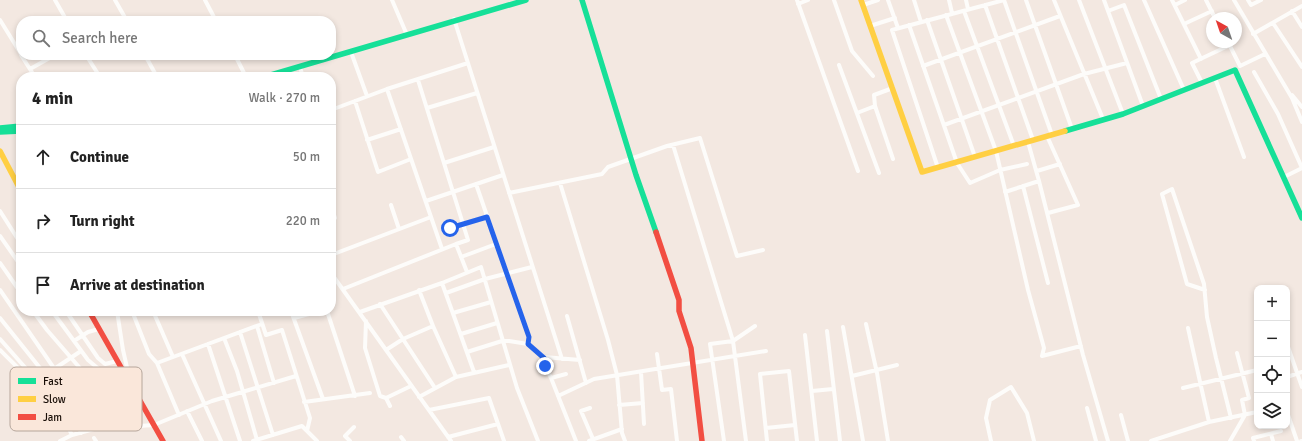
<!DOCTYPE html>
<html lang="en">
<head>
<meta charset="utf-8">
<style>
  body { margin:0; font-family:Signika,sans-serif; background:#f2f2f2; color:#222 }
  .controls { position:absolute; right:12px; bottom:12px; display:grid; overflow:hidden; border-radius:8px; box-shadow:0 2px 6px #0003 }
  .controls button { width:36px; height:36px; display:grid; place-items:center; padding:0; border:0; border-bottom:1px solid #e0e0e0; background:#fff; color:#222; font:20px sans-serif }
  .compass { position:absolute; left:1206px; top:12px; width:36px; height:36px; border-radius:50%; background:#fff; box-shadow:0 2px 6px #0003; rotate:320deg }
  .stop { position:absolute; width:12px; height:12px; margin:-9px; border:3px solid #2563eb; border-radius:50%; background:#fff }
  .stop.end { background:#2563eb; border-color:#fff; box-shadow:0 1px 4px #0008 }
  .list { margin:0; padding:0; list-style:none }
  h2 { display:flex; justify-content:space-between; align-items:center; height:52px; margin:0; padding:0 16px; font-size:17px }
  h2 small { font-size:13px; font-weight:400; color:#767676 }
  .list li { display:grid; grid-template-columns:26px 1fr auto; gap:12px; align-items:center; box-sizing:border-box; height:64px; padding:0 16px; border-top:1px solid #e0e0e0 }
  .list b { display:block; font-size:15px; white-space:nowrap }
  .list em { font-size:13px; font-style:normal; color:#767676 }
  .icon { flex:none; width:22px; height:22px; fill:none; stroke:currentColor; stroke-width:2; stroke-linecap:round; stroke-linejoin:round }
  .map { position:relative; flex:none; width:1302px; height:441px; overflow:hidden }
  .search { position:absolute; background:#fff; box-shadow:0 2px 6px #0003; left:16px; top:16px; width:320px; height:44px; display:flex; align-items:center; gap:10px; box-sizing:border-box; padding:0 14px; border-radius:16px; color:#767676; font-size:15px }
  .panel { position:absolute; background:#fff; box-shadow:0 2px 6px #0003; left:16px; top:72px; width:320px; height:244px; border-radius:16px }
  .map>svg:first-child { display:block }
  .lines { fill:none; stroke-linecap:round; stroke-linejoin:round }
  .street { stroke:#fdfcfa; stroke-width:4 }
  .fast { stroke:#16e098; stroke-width:5.5 }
  .slow { stroke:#ffcf43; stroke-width:5.5 }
  .jam { stroke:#f24e42; stroke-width:5.5 }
  .route { stroke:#2563eb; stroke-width:5 }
  .key { fill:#fae7da; stroke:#b6a69b; stroke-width:1 }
  .key-label { font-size:11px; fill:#190e07 }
</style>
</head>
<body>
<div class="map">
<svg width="1302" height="441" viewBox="0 0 1302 441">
  <rect width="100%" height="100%" fill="#f3e8e1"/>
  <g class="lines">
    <path class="street" d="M55 0 67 21
      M115 0 127 21
      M205 0 216 21
      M392 0 407 35
      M797 0 858 171
      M834 0 852 51 873 76
      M888 0 898 28
      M914 0 921 22
      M949 0 952 13
      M966 0 968 9
      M1004 0 1052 135
      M1026 0 1072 129
      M1054 0 1103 119
      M1079 0 1123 114
      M1104 0 1143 106
      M1144 0 1184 90
      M1172 0 1201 59
      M1206 0 1215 18
      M1234 0 1292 98 1302 122
      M1248 0 1251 5 1261 0
      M798 4 808 0
      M863 5 878 0
      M985 5 1033 140
      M1175 5 1185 0
      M964 11 1014 146
      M1108 11 1124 5 1161 99
      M1292 11 1302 27
      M946 15 996 151 1028 290 1044 348 1042 356 1081 346
      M454 19 562 359
      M0 20 21 54
      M927 20 975 157
      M1273 23 1302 67
      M1184 24 1212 11
      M909 25 957 163 970 183 1000 170 1027 164
      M870 26 895 18
      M1253 34 1302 6
      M1228 42 1240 66 1265 54
      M351 52 367 96
      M21 55 35 77
      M86 55 100 77
      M145 55 157 77
      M235 55 246 77
      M839 65 879 173
      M923 66 1060 16
      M300 67 303 77
      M30 69 55 55
      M1254 72 1278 114 1302 168
      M1215 78 1244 157
      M418 80 468 240 456 244
      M1202 83 1192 63 1230 45
      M893 88 874 95 875 106 893 159
      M387 89 442 249
      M1292 95 1302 107
      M355 101 378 172 411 159
      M427 108 477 93
      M331 110 387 89 468 63
      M857 113 875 106
      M944 125 1084 74 1127 63
      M1047 136 1078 205 1048 213
      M367 140 401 129
      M673 145 733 341 746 441
      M444 163 494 147
      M938 168 892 30 1004 0
      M1037 171 1060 164
      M1284 177 1302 168
      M1039 181 1083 355 1108 441
      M560 183 608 340 617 375 622 433 625 441
      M476 184 529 337 528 344
      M1023 186 1048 283
      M1005 192 1039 181 1028 142
      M509 193 602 174 608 167 667 146 700 138 737 256 763 250
      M426 201 503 175
      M391 205 399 229
      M331 206 335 218
      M0 211 21 244
      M450 228 487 217
      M0 236 21 266
      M331 255 431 217
      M461 257 496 244
      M0 263 21 293
      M331 273 451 441
      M442 283 474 372
      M343 289 456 244 467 272
      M0 290 69 390 62 395
      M419 290 433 326
      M1205 290 1187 284 1162 194 1172 189 1204 284 1207 317 1216 358 1231 418
      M446 293 485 279 532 267
      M380 304 435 388
      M33 311 47 330 92 382
      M52 311 88 360 107 376 119 392
      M66 311 98 358 105 364 117 361
      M132 311 149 354 157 363
      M153 311 173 357
      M258 311 266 335 282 330 310 418 307 431
      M291 311 323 399
      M327 311 355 396
      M360 312 442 283 481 267 517 388 538 441
      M453 313 491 302
      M567 316 586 383
      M0 318 72 408 81 433
      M294 318 320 311
      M366 321 365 348 380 396 386 398
      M866 324 877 373 888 441
      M257 326 274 383
      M843 327 863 441
      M1188 328 1209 422
      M827 331 840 441
      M240 332 273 435
      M461 334 497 323
      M805 335 817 441
      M224 338 237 371 257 440
      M0 339 37 381 36 385
      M74 341 88 332 99 329
      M208 344 240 441
      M1287 344 1302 387
      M0 350C26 377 56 400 72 435
      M386 350 403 339 433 326 456 377
      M467 352 502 341H509L528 344 544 357 580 360
      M182 354 221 441
      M657 354 662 390 671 389 677 441
      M544 357 545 366 551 378
      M54 369 81 351
      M641 372 644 424
      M566 374 551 378 576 441
      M852 376 897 365
      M1287 377 1302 372
      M1183 388 1257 370
      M812 391 833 389
      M558 396 594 379 766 351
      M419 397 456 377 509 365
      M304 402 370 393
      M619 405 643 403
      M390 406 386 398 411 386
      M72 408 85 402 106 399 131 385 123 350 117 311
      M590 408 581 411 593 439
      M1087 408 1096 441
      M429 410 489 398 504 441
      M187 411 202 441
      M1287 412 1297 441
      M179 415 157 363 262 324
      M1121 415 1128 441
      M766 428 795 425
      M1271 434 1273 441
      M401 437 404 441
      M448 437 498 424
      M94 438 96 441
      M60 441 72 435 94 429 154 425 212 401 296 376
      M253 441 302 426 317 441
      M350 441 345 436 354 427
      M589 441 622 429
      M724 441 710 344 733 341 755 326
      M767 441 760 374 789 371 797 441
      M991 441 986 418 990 400 1011 387 1027 413 1034 441
      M1151 441 1209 422 1257 412
      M1230 441 1245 415 1242 400 1249 398 1237 353
      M1254 441 1253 438 1281 431
      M1301 441H1302"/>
    <path class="fast" d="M582 0 636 175 656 232
      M264 77 526 0
      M0 128 21 126
      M1065 131 1123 114 1235 70 1302 218
      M0 132 21 131"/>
    <path class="slow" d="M861 0 922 172 1065 131
      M0 151 21 191"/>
    <path class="jam" d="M656 232 679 300V311L691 348 702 441
      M89 311 163 441"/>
  </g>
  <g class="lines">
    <path class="route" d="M450 228 487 217 529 337 528 344 544 358 545 366"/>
  </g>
  <rect x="10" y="367" width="132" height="64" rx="6" class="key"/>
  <rect x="18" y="378" width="18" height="6" fill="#16e098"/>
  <rect x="18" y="396" width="18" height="6" fill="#ffcf43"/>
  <rect x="18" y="414" width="18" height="6" fill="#f24e42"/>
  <g class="key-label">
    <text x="43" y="385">Fast</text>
    <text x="43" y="403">Slow</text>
    <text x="43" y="421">Jam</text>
  </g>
</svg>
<div class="controls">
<button>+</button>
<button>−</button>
<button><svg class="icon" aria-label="locate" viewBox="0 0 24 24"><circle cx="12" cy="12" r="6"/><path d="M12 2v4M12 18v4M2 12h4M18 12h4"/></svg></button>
<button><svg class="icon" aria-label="layers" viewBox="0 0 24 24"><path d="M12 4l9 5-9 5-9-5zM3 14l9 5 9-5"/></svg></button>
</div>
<svg class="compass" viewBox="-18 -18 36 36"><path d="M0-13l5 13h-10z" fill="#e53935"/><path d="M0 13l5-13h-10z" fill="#767676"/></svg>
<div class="stop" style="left:450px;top:228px"></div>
<div class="stop end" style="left:545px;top:366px"></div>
<div class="search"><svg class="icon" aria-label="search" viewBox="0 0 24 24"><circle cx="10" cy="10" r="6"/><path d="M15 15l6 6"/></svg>Search here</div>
<section class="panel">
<h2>4 min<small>Walk · 270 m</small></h2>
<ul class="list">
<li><svg class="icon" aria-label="ahead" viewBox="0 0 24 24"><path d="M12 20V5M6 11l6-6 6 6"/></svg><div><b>Continue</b></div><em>50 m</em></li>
<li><svg class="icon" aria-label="right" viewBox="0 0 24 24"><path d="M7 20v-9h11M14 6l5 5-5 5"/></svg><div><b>Turn right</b></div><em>220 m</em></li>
<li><svg class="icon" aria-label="arrive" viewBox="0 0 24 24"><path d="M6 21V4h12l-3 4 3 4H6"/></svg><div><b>Arrive at destination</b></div></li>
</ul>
</section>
</div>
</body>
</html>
